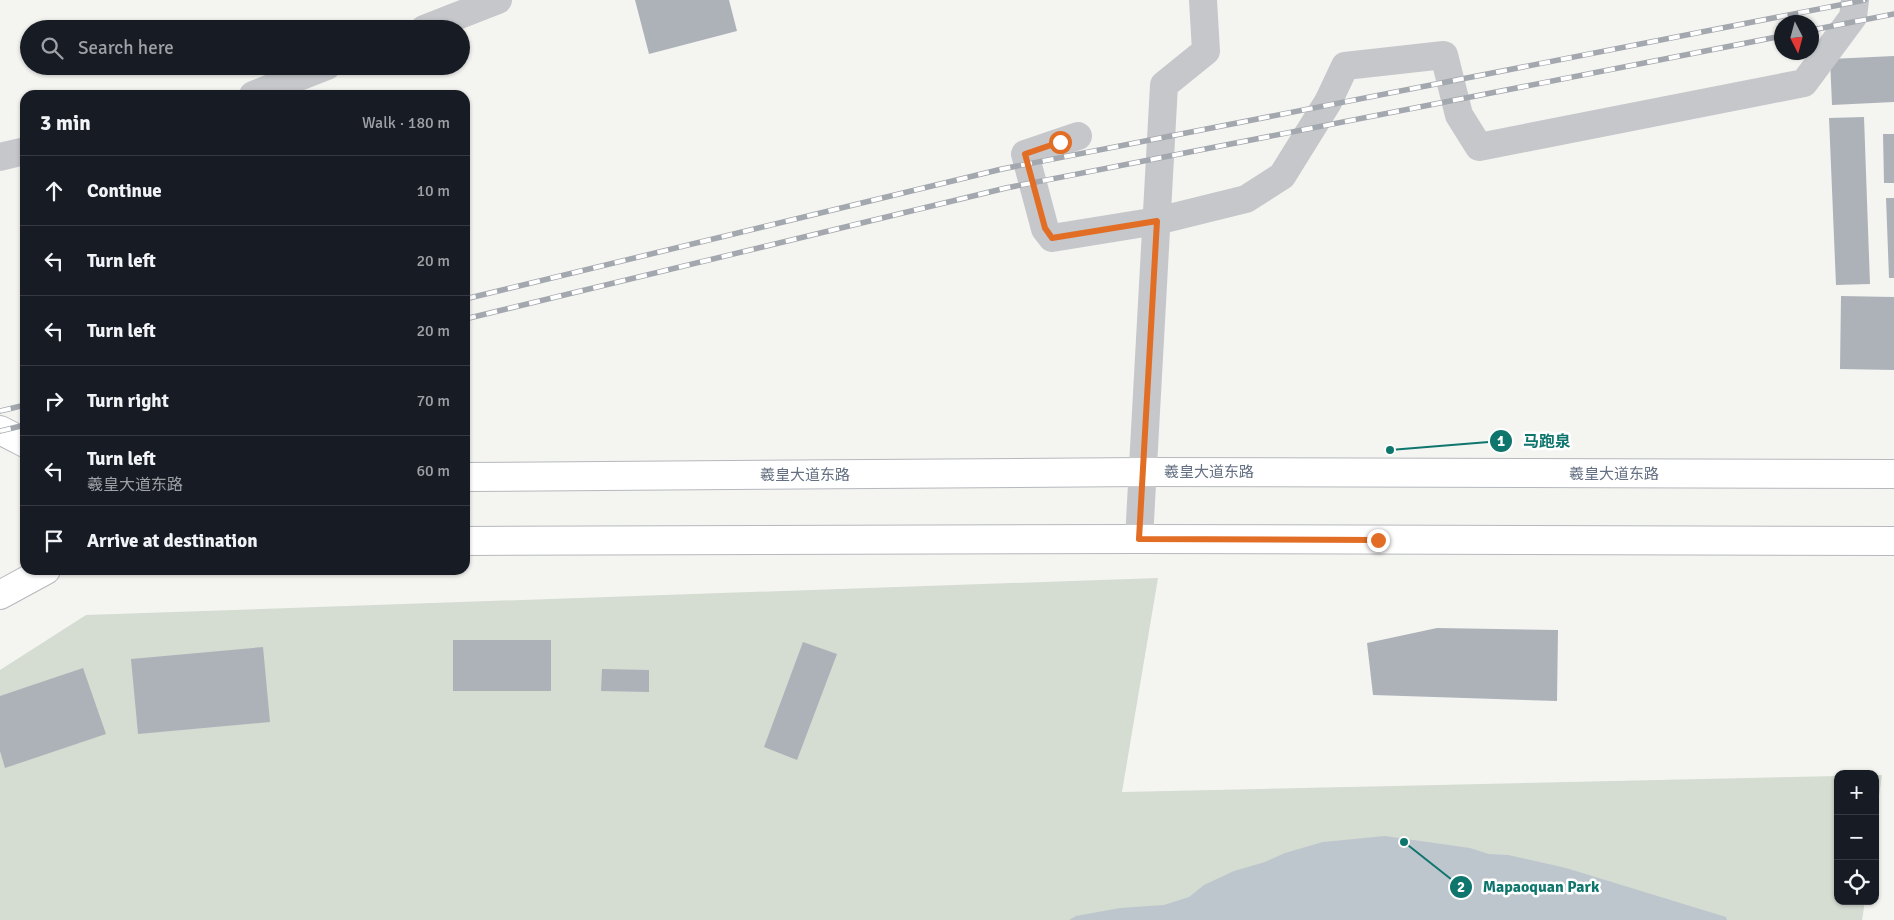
<!DOCTYPE html>
<html lang="en">
<head>
<meta charset="utf-8">
<style>
  body { margin:0; font-family:Signika,"Noto Sans SC",sans-serif; background:#20242c; color:#f1f3f6 }
  .controls { position:absolute; right:15px; bottom:15px; display:grid; overflow:hidden; border-radius:10px; box-shadow:0 1px 4px #0004 }
  .controls button { width:45px; height:45px; display:grid; place-items:center; padding:0; border:0; border-bottom:1px solid #363941; background:#171b24; color:#f1f3f6; font:25px sans-serif }
  .compass { position:absolute; left:1774px; top:15px; width:45px; height:45px; border-radius:50%; background:#171b24; box-shadow:0 1px 4px #0004; rotate:174deg }
  .stop { position:absolute; width:15px; height:15px; margin:-11px; border:4px solid #e26e25; border-radius:50%; background:#fff }
  .stop.end { background:#e26e25; border-color:#fff; box-shadow:0 1px 5px #0008 }
  .list { margin:0; padding:0; list-style:none }
  h2 { display:flex; justify-content:space-between; align-items:center; height:65px; margin:0; padding:0 20px; font-size:21px }
  h2 small { font-size:16px; font-weight:400; color:#9ea1a6 }
  .list li { display:grid; grid-template-columns:32px 1fr auto; gap:15px; align-items:center; box-sizing:border-box; height:70px; padding:0 20px; border-top:1px solid #363941 }
  .list b { display:block; font-size:19px; white-space:nowrap }
  .list p { margin:0; font-size:16px; white-space:nowrap; color:#9ea1a6 }
  .list em { font-size:16px; font-style:normal; color:#9ea1a6 }
  .icon { flex:none; width:28px; height:28px; fill:none; stroke:currentColor; stroke-width:2; stroke-linecap:round; stroke-linejoin:round }
  .map { position:relative; flex:none; width:1894px; height:920px; overflow:hidden }
  .search { position:absolute; background:#171b24; box-shadow:0 1px 4px #0004; left:20px; top:20px; width:450px; height:55px; display:flex; align-items:center; gap:12px; box-sizing:border-box; padding:0 18px; border-radius:28px; color:#9ea1a6; font-size:19px }
  .panel { position:absolute; background:#171b24; box-shadow:0 1px 4px #0004; left:20px; top:90px; width:450px; height:485px; border-radius:15px }
  .map>svg:first-child { display:block }
  .green { fill:#d5dcd2 }
  .water { fill:#bec6cd }
  .building { fill:#adb2b9 }
  .lines { fill:none; stroke-linecap:round; stroke-linejoin:round }
  .primary-casing { stroke:#b5b8bd; stroke-width:30 }
  .minor { stroke:#c5c7cb; stroke-width:28 }
  .primary { stroke:#fff; stroke-width:28 }
  .rail-casing { stroke:#a3a7ae; stroke-width:5.5 }
  .rail { stroke:#fff; stroke-width:4; stroke-dasharray:11; stroke-linecap:butt }
  .route { stroke:#e26e25; stroke-width:6 }
  .labels { text-anchor:middle; stroke-width:5; stroke-linejoin:round; paint-order:stroke }
  .street-label { font-size:15px; fill:#647082; stroke:#fff }
  .leader { fill:none; stroke:#0f766e; stroke-width:2 }
  .callout-dot { fill:#0f766e; stroke:#fff; stroke-width:2 }
  .mark-label { font-size:15px; text-anchor:middle; font-weight:bold; fill:#fff }
  .callout-label { font-size:16px; text-anchor:middle; font-weight:bold; fill:#0f766e; stroke:#fff; stroke-width:5; stroke-linejoin:round; paint-order:stroke }
</style>
</head>
<body>
<div class="map">
<svg width="1894" height="920" viewBox="0 0 1894 920">
  <rect width="100%" height="100%" fill="#f4f5f1"/>
  <path class="green" d="M1158 578 1122 792 1838 776V901H1865L1862 920H0V670L86 615Z
    M1875 775H1882L1875 823Z"/>
  <path class="water" d="M1385 836 1470 848 1489 854 1508 855 1566 868 1726 917 1727 920H1069L1076 916 1120 908 1164 905 1189 897 1204 885 1234 871 1265 862 1285 853 1323 842Z"/>
  <path class="building" d="M635 0H729L737 31 649 54Z
    M1894 56V102L1832 105 1830 59Z
    M1864 117 1870 284 1836 285 1829 118Z
    M1883 134H1894V183H1884Z
    M1886 198H1894V278H1889Z
    M1841 296 1894 297V370L1840 369Z
    M1437 628 1558 630 1557 701 1373 695 1367 643Z
    M453 640H551V691H453Z
    M803 642 837 654 797 760 764 747Z
    M263 647 270 722 138 734 131 659Z
    M83 668 106 734 5 768 0 751V696Z
    M602 669 649 670V692L601 691Z"/>
  <g class="lines">
    <defs>
      <path id="primary" d="M0 430 25 443
        M465 477 1143 472 1894 474
        M465 541 1139 539 1894 541
        M0 595 46 570"/>
    </defs>
    <use href="#primary" class="primary-casing"/>
    <path class="minor" d="M424 29 498 0
      M253 95 327 66
      M1078 136 1025 154 1045 229 1052 238 1157 221 1246 199 1282 176 1328 102 1345 66 1444 55 1459 115 1479 147 1804 83 1853 17 1855 0
      M0 157 25 151
      M1139 539 1164 85 1206 51 1203 0"/>
    <use href="#primary" class="primary"/>
    <defs>
      <path id="rail" d="M1812 30 1894 14
        M465 299 1002 169 1865 0
        M465 319 1006 188 1782 36
        M0 411 25 405
        M0 431 25 425"/>
    </defs>
    <use href="#rail" class="rail-casing"/>
    <use href="#rail" class="rail"/>
  </g>
  <g class="lines">
    <path class="route" d="M1060 142 1025 154 1045 228 1052 238 1157 221 1139 539 1378 540"/>
  </g>
  <g class="labels">
    <g class="street-label">
      <text x="1209" y="477">羲皇大道东路</text>
      <text x="1614" y="479">羲皇大道东路</text>
      <text x="805" y="480">羲皇大道东路</text>
    </g>
  </g>
  <path class="leader" d="M1390 450L1501 441M1404 842L1461 887"/>
  <g class="callout-dot">
    <circle cx="1390" cy="450" r="5"/>
    <circle cx="1404" cy="842" r="5"/>
    <circle cx="1501" cy="441" r="12"/>
    <circle cx="1461" cy="887" r="12"/>
  </g>
  <g class="mark-label">
    <text x="1501" y="446">1</text>
    <text x="1461" y="892">2</text>
  </g>
  <g class="callout-label">
    <text x="1547" y="447">马跑泉</text>
    <text x="1541" y="892">Mapaoquan Park</text>
  </g>
</svg>
<div class="controls">
<button>+</button>
<button>−</button>
<button><svg class="icon" aria-label="locate" viewBox="0 0 24 24"><circle cx="12" cy="12" r="6"/><path d="M12 2v4M12 18v4M2 12h4M18 12h4"/></svg></button>
</div>
<svg class="compass" viewBox="-18 -18 36 36"><path d="M0-13l5 13h-10z" fill="#e53935"/><path d="M0 13l5-13h-10z" fill="#9ea1a6"/></svg>
<div class="stop" style="left:1060px;top:142px"></div>
<div class="stop end" style="left:1378px;top:540px"></div>
<div class="search"><svg class="icon" aria-label="search" viewBox="0 0 24 24"><circle cx="10" cy="10" r="6"/><path d="M15 15l6 6"/></svg>Search here</div>
<section class="panel">
<h2>3 min<small>Walk · 180 m</small></h2>
<ul class="list">
<li><svg class="icon" aria-label="ahead" viewBox="0 0 24 24"><path d="M12 20V5M6 11l6-6 6 6"/></svg><div><b>Continue</b></div><em>10 m</em></li>
<li><svg class="icon" aria-label="left" viewBox="0 0 24 24"><path d="M17 20v-9H6M10 6l-5 5 5 5"/></svg><div><b>Turn left</b></div><em>20 m</em></li>
<li><svg class="icon" aria-label="left" viewBox="0 0 24 24"><path d="M17 20v-9H6M10 6l-5 5 5 5"/></svg><div><b>Turn left</b></div><em>20 m</em></li>
<li><svg class="icon" aria-label="right" viewBox="0 0 24 24"><path d="M7 20v-9h11M14 6l5 5-5 5"/></svg><div><b>Turn right</b></div><em>70 m</em></li>
<li><svg class="icon" aria-label="left" viewBox="0 0 24 24"><path d="M17 20v-9H6M10 6l-5 5 5 5"/></svg><div><b>Turn left</b><p>羲皇大道东路</p></div><em>60 m</em></li>
<li><svg class="icon" aria-label="arrive" viewBox="0 0 24 24"><path d="M6 21V4h12l-3 4 3 4H6"/></svg><div><b>Arrive at destination</b></div></li>
</ul>
</section>
</div>
</body>
</html>
